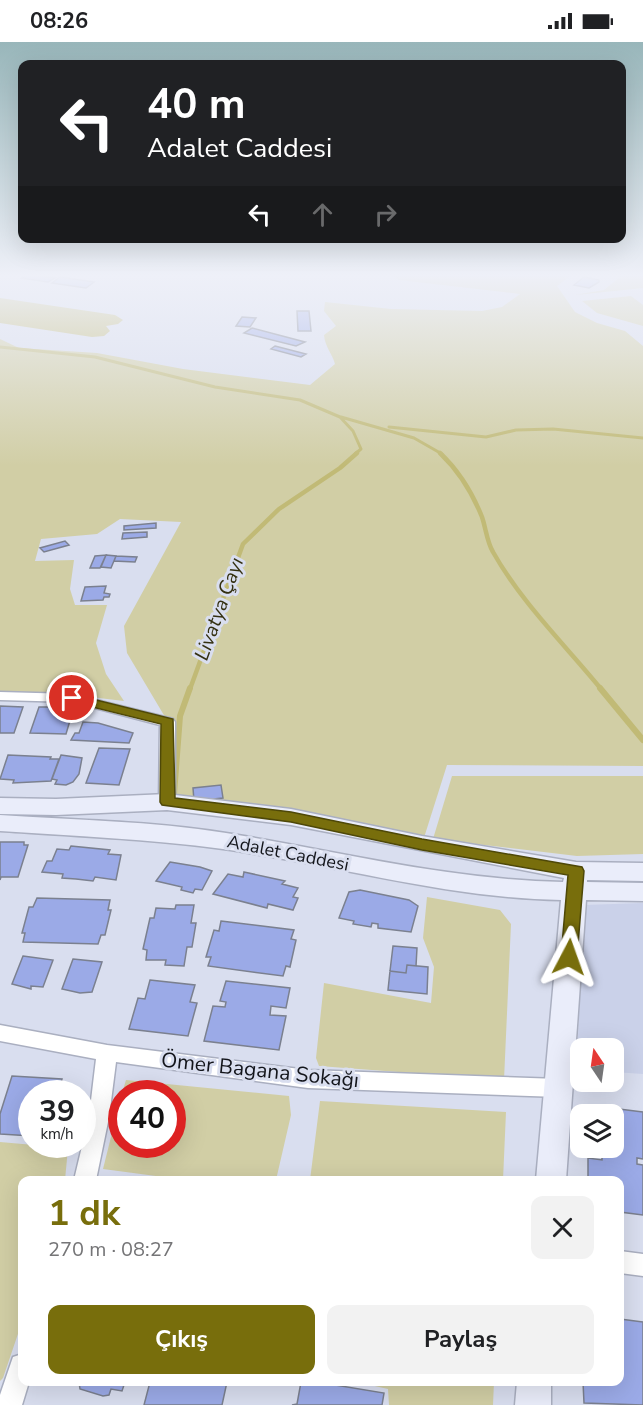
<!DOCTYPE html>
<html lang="tr">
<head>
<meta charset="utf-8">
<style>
  :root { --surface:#fff; --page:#f2f2f2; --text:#202124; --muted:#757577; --accent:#786e0c }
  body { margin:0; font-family:"Nunito Sans",sans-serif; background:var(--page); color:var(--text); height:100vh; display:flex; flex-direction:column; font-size:22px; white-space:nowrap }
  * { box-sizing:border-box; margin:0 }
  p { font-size:20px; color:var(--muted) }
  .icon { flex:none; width:33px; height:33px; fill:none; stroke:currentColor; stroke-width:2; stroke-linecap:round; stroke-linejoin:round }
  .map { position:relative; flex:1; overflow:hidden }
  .details { position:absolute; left:18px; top:1134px; width:606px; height:210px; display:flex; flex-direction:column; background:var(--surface); border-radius:12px; box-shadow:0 6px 24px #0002 }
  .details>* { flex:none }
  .top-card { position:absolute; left:18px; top:18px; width:608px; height:183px; border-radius:12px; box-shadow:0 6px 24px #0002; background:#202124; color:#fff; overflow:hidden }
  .needle { width:39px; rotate:347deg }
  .controls { position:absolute; left:570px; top:996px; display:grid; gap:12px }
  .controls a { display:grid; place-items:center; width:54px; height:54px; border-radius:12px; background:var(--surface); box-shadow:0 6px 24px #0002; font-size:30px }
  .speed { position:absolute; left:18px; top:1038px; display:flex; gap:12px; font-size:30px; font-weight:700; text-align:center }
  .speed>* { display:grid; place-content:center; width:78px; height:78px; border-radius:50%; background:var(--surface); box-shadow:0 6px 24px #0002; line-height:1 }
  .speed small { font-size:15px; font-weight:400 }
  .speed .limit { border:9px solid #d22; background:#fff; color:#111 }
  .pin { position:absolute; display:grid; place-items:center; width:51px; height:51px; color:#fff; margin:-26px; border:3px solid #fff; border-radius:50%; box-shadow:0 2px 6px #0007 }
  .me { position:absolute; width:66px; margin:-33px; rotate:4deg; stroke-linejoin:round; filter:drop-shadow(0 0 4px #0008) }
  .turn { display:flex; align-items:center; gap:21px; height:126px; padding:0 30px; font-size:27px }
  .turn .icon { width:78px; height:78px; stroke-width:2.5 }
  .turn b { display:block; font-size:42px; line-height:51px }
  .lanes { display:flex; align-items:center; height:57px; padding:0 30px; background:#0003; justify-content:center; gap:30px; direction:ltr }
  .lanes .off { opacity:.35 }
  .round { display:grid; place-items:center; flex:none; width:63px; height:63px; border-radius:12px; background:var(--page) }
  .overview { display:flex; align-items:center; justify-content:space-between; height:102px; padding:0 30px }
  h1 { font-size:36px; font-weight:700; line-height:45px; color:var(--accent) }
  .primary-button { display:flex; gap:12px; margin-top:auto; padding:12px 30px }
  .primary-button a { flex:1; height:69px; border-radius:12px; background:var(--accent); color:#fff; font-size:24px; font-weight:700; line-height:69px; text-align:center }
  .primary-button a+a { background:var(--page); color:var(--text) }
  .status { display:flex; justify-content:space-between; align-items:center; height:42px; padding:0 30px; background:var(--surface); direction:ltr }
  .status svg { height:16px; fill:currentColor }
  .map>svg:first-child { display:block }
</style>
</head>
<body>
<div class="status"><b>08:26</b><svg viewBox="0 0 49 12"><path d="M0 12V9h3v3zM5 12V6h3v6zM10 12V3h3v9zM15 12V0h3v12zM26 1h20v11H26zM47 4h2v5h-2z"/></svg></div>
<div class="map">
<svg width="643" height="1363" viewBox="0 0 643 1363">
  <rect width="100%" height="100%" fill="#d9deef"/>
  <path fill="#cad1e9" d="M643,861V1032L614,1030V1006H580V1020L577,1018L584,863Z"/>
  <path fill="#d1cea5" d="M392,233H571L557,244L575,270L597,281L625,289L643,304V724L447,723L422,802L167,760L168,680L127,611L124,584L181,480L120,477L97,492L41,497L35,519L74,518L70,547L75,563H107L96,601L106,632L124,659L65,652L0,649V297L19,306L97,311L183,327L310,343L335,322C332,311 325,305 324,293L336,284L324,269L325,260L391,267L482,269L502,265L520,252L399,238Z
    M619,233H643V246L575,253L604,248L620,235Z
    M631,254L643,263V284L597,271L582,259Z
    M452,734H643V812L577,814L433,797Z
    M427,855L500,868L511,882L504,1038L319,1024L316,1016L324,941L431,961L434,925L423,896Z
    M126,1038L289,1054L291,1073L276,1138H186L103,1127L121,1055L122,1102H172V1052L122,1051Z
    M320,1059L506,1070L503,1138H310Z
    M0,1100L68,1106L65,1138H22V1280L3,1336L0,1339Z
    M357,1340H494L493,1363H389L388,1347Z"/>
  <path fill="#c1ba76" d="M0,256L115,273L123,278L118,282L106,284L110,289L104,294L92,295L0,281Z"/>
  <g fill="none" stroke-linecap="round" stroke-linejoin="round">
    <path stroke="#c1ba76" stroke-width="3" d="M0,305L95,315L215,345L300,358L340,375L353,389L361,407L355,412
      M341,375L414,396L442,412
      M389,385L486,395L516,388L553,387L643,396"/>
    <path stroke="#c1ba76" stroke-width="4.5" d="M440,411C459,429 472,450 482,475C486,487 487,500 493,510C521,560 565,603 601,647
      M190,647L243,502L279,467L340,426L357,411"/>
    <path stroke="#c1ba76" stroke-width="6" d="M600,646L643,698
      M174,752L180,674L190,646"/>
  </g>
  <path fill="#9baae7" stroke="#7b808f" stroke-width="1.5" d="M27,233H36L55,236L48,240L22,236Z
    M60,235L94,240L86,246L52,241Z
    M584,235L599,238V240L589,246L574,243Z
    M297,269H309L311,289H298Z
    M242,275L256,276L250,285L236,284Z
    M252,286L305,300L296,304L244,291Z
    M275,304L306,312L301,315L271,307Z
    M156,481V486L124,488V484Z
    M147,490V495L122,497L123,491Z
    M65,499L69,503L44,510L40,506Z
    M106,513L116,514L111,526L101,525Z
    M106,513L100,526H90L95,514Z
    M116,514L137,515L135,520L114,519Z
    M106,544L104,551L110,552L109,555H104L103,558L81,559L85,545Z
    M0,664L23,665L14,691H0Z
    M39,665H74L66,692L30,691Z
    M83,680L98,681L133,691L129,701L71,698L75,691H79Z
    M99,706L130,707L119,743L86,741Z
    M8,713L51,715L50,717H59L51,739L13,741L14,738L0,737Z
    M61,713L82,716L79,732L73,740L66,743L55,742L57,738L52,737Z
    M221,743L223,756L194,759L193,746Z
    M0,800H24V803H28L18,835H1L0,838Z
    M71,804L110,808L108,812L121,813L116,838L95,835L93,839L76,837L62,836L63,832L42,830L47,819H52L57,807L69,808Z
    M170,820L200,825L212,829L202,848L195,847L193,851L181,848L182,845L156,839Z
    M244,830L285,839L282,842L298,846L293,855L298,856L293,868L268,862L267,866L213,852L228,832L243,835Z
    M360,848L409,858L418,864L411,890L378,886V882L372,881L371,885L353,882L354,879L339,876L349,850Z
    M37,856L110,858L108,868H111L105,893H101L98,902L23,900L25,891H22L29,865H33Z
    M176,863H194L191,881H196L192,905H187L184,924L165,923L166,918H146L147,908L143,907L150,876H154L156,866L175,867Z
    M221,879L294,888L291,897L296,898L290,925L286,924L283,934L208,924L211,915H206L214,888L219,889Z
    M393,904L417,906L416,924L407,923L406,931L390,929Z
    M23,914L53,918L43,945L31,944V947L12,942Z
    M73,917L102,920L92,950L80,951L62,947Z
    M407,923L428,925L427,952L388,948L390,929L406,931Z
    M150,938L195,943L190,960L197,961L188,994L129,987L138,956L145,957Z
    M226,939L290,946L286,966L271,964L270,973L286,974L279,1008L204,999L213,964L225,965L226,960L220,959Z
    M12,1034L62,1037L58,1052H32V1094L0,1092V1072Z
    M587,1063L643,1070V1117L637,1116V1122L643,1123V1173L620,1170V1138H588V1116L602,1118V1111L588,1109V1106H614V1072H587Z
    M620,1277L643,1280V1363L584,1361L583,1340H620Z
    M79,1340H125L122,1349L111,1347L109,1353L103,1354L80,1347Z
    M150,1340H227L222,1363H144Z
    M301,1340H317L384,1351L382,1363H292L297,1362Z"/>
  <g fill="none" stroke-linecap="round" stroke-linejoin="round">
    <defs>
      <path id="street" d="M0,650L72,652L173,677L175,680V760L173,764H161L159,760L160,683L72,660L0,658Z
        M0,983L107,1003L308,1028L559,1037L566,1040L569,1046L566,1052L559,1055L308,1046L116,1020L109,1075L96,1138H74L89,1075L96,1017L0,999Z
        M620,1209L643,1212V1234L620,1231Z
        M22,1312V1340H29L22,1363H0V1353L13,1315Z"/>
      <path id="secondary" d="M167,752L291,767L422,794L576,820L643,821V839L587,838V840L643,841V859L586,858L566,1138H536L561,858C446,856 336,823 223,807C149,797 74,794 0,789V773C75,778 152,779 226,791C338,809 449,838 563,840L564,836L291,783L167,768L56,773L0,772V756L56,757Z
        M517,1340H551V1363H515Z"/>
    </defs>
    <use href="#street" stroke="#aaafc0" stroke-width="3"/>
    <use href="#secondary" stroke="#aaafc0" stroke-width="3"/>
    <use href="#street" fill="#fff" fill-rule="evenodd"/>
    <use href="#secondary" fill="#eaedfa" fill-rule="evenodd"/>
  </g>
  <linearGradient id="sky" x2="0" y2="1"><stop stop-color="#98b6ba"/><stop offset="0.55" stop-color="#eef0f8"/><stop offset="1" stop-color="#eef0f8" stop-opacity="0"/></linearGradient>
  <rect width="643" height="424" fill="url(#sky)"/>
  <path fill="#786e0c" stroke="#4e4808" stroke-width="1.5" d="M72,652L173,677L175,756L291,770L422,797L582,825L584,829L577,915L575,920H563L561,915L568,833L422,808L291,780L162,763L160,760L161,682L68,659V653Z"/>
  <g text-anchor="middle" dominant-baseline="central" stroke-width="6" stroke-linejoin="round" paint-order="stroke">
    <g font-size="18" fill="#13151b" stroke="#d9deef">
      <text transform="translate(288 811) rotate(11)">Adalet Caddesi</text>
    </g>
    <g font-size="20" font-style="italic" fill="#343011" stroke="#d9deef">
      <text transform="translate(219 567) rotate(-70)">Livatya Çayı</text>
    </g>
    <g font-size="21" fill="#13151b" stroke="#d9deef">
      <text transform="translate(260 1028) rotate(6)">Ömer Bagana Sokağı</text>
    </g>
  </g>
</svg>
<div class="controls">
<a><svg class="needle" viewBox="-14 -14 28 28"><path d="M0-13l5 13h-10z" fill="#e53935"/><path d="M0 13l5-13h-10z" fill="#757577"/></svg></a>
<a><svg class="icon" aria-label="layers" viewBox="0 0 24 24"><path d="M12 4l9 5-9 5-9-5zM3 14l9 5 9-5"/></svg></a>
</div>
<div class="speed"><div>39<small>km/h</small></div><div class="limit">40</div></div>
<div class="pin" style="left:72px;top:656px;background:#d93025"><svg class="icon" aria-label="arrive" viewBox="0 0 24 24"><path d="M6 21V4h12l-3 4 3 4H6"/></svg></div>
<svg class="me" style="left:569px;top:915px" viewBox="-20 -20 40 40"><path d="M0-17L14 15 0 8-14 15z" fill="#786e0c" stroke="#fff" stroke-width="4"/></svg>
<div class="top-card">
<div class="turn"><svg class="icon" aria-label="left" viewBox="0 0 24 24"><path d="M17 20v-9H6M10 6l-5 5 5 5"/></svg><div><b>40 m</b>Adalet Caddesi</div></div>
<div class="lanes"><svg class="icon" aria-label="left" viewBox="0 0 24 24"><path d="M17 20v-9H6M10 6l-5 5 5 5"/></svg><svg class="icon off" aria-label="ahead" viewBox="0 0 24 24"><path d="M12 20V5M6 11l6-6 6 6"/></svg><svg class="icon off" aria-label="right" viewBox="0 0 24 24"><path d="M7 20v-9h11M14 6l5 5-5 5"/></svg></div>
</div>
<section class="details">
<div class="overview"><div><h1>1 dk</h1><p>270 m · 08:27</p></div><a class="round"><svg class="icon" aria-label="close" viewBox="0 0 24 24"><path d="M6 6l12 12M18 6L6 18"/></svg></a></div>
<div class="primary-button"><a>Çıkış</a><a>Paylaş</a></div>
</section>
</div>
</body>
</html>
